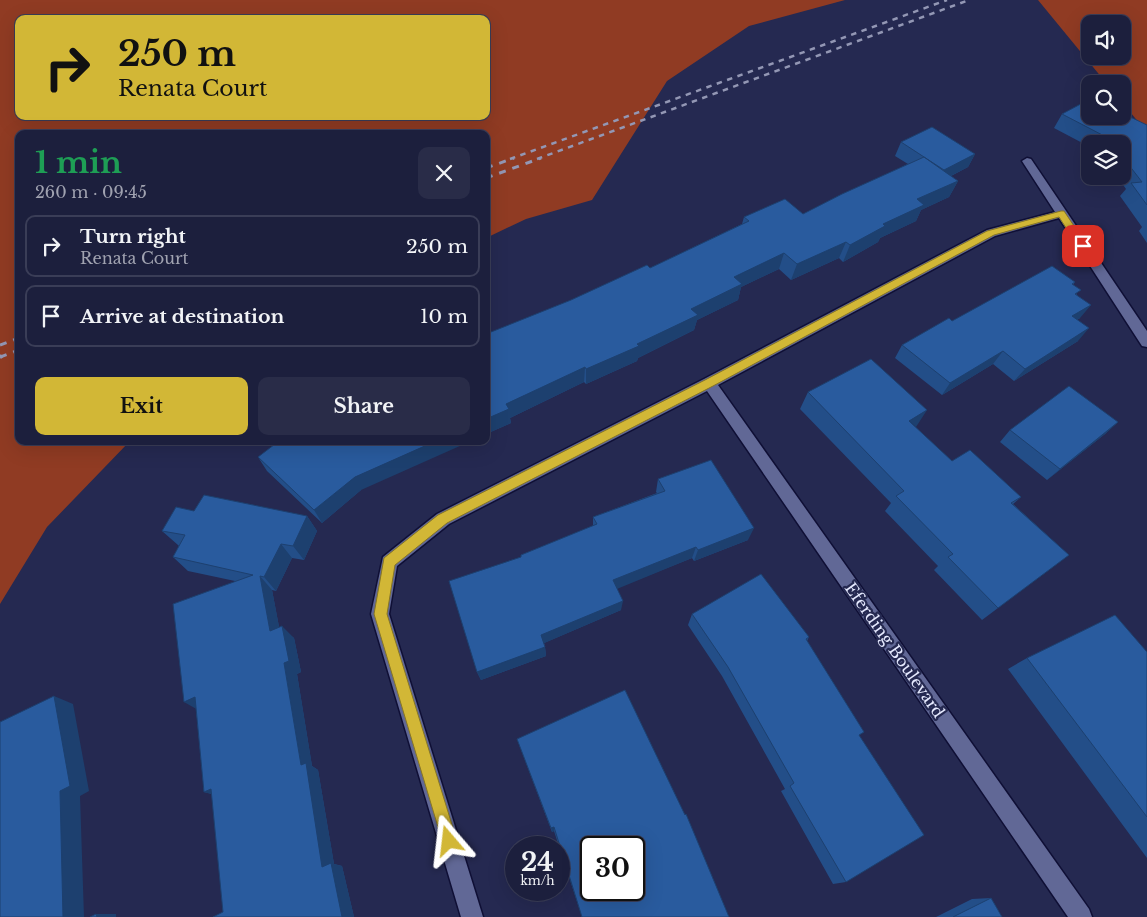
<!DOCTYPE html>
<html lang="en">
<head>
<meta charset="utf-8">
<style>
  :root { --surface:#1c1f3d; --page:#292c48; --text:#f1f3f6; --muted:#a0a2b0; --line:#3a3d57; --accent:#d2b736 }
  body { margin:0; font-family:"Libre Baskerville",serif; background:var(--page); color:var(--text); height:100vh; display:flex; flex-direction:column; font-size:19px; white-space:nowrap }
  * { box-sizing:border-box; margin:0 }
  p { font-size:16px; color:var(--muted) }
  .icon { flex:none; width:28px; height:28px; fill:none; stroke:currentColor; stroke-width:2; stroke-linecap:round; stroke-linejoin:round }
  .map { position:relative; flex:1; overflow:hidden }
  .details { position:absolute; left:15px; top:130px; width:475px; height:315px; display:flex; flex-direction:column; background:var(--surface); border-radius:10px; box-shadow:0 5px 20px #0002,0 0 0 1px var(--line) }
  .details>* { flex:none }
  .hud { position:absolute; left:15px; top:15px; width:475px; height:105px; border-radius:10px; box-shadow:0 5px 20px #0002,0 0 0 1px var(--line); background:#d2b736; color:#111; overflow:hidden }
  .buttons { position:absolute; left:1081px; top:15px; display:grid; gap:10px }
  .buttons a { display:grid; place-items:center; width:50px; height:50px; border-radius:10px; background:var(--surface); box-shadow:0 5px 20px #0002,0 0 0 1px var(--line); font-size:25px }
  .speed { position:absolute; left:505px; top:836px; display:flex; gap:10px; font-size:25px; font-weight:700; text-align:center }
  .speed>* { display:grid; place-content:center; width:65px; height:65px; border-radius:50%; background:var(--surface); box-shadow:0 5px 20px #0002,0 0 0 1px var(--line); line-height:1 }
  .speed small { font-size:12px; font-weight:400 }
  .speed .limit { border:2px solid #111; border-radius:8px; background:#fff; color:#111 }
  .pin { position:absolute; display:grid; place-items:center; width:42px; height:42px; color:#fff; margin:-21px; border-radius:10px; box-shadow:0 2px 8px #0006 }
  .me { position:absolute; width:55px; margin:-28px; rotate:343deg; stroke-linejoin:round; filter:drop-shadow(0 0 4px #0008) }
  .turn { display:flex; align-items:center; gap:18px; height:105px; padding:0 20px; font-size:22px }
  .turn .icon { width:65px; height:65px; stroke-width:2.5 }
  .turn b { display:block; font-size:35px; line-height:42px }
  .round { display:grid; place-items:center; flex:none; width:52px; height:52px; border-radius:10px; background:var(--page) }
  .overview { display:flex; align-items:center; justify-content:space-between; height:85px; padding:0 20px }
  h1 { font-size:30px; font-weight:800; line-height:38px; color:#1e9e55 }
  .cta { display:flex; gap:10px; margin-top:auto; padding:10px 20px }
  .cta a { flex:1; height:58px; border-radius:10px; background:var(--accent); color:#111; font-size:20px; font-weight:800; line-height:58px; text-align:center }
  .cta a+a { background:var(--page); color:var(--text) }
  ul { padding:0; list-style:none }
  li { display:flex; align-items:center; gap:15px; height:62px; margin:0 10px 8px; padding:0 10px; border:2px solid var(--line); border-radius:10px }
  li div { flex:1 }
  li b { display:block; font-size:19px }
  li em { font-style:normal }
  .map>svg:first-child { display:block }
</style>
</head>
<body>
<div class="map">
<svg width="1147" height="917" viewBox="0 0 1147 917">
  <rect width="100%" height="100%" fill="#252951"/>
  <path fill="#903b23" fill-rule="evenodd" d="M0,0H845L749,26L667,81L592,200L526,219L486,238V134H19V441H130L47,527L0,604ZM19,19H486V116H19Z
    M1038,0H1147V133L1123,103L1122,84H1107ZM1090,24H1122V56H1090Z"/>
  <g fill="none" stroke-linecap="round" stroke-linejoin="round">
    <defs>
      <path id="street" d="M1027,158L1031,159L1147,331V347L1142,346L1059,218L995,236L718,385L1089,909L1092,917H1068L707,391L449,524L397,566L389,614L483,917H461L371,614L383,557L437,514L704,379L987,230L1055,212L1022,161Z"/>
    </defs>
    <use href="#street" stroke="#0f0f35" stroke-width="3"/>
    <use href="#street" fill="#616896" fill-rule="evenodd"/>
    <path stroke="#9397b4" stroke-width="2.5" stroke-dasharray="5.5 5.5" stroke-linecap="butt" d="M510,159L947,0
      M537,159L969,0"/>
    <path stroke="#9397b4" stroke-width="3" stroke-dasharray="7 7" stroke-linecap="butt" d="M486,168L514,158
      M486,178L541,158
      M0,345L19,338
      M0,357L19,350"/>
    <path stroke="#9397b4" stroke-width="4" stroke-dasharray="9 9" stroke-linecap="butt" d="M0,357L2,356"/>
  </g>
  <path fill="#234e88" d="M1062,114L1147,125V243L1139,231L1142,227L1120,196L1126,189L1117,176H1122V144H1090V147L1054,128Z
    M901,142L975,154L968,167L951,176L958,181L949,197L921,210L916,221L880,238L878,242L843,262L839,258L791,280L779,269L741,287L738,300L697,320L694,330L638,358L637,361L586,384L584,382L510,418L511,423L486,434L650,268L742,224L744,217L803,214L908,164L895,156Z
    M1075,282L1073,285L1077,295L1080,318L1077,320L1078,341L1014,381L993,364L942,395L895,358L902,345L952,321Z
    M808,392L915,427L952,461L1021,497L1013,504L1069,555L982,620L934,570L938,566L885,511L891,503L800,409Z
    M1118,422L1105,434L1047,480L1000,442L1010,430Z
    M258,457L361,490L322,523L267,471Z
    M658,479L748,540L694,561L692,558L617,588L621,610L544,643L545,647L546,656L481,680L477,672L521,557V555L593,526V517L657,493L656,492Z
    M194,511L307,516L317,531L304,560L292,558L276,591L272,590L279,627L294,638L301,672L297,674L312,766L318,770L334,864L342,866L354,917H213L223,912L212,794L204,792L196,709L235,581L188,571L173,557L179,546L178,545L162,531Z
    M692,614L809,637L807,641L864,732L859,735L846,882L833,884L781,791L785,789L722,676L688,625Z
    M1147,652V858L1008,669L1027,658Z
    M517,739L729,917H582L554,831L552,832Z
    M991,898L1002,917H936L972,899Z"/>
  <path fill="#1d406f" d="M975,154L968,167L937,183L944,170Z
    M958,181L949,197L921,210L916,221L880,238L878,242L843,262L850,245L883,224L917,199Z
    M846,242L839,258L791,280L797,264Z
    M784,253L779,269L741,287L738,300L697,320L694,330L638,358L637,361L586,384V369L637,344L691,309L734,277Z
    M1091,305L1080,318L1061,329L1072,316Z
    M1089,328L1078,341L1014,381L1025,369Z
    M1003,351L993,364L942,395L950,383Z
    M585,367L584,382L510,418L511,423L486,434V419L506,404Z
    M927,410L916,427L909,421Z
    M1118,422L1105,434L1047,480L1060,469Z
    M436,441H471L361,490L322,523L314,510L355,477Z
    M307,516L317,531L304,560L293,546Z
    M754,528L748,540L694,561L698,550Z
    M281,544L292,558L276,591L264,577Z
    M696,547L692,558L612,591L613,580Z
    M260,576L272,590L282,642L270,631Z
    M623,601L621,610L542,644L541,635Z
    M282,626L294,638L301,672L297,674L312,766L318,770L334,864L342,866L354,917H342L322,867L301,765L284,663Z
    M545,647L546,656L481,680L477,672Z
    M54,696L73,704L89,791L80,796L84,917H63Z
    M195,697L200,711L184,702Z
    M211,789L221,797L204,792Z
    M554,827V831L552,832L551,828Z
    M96,914H116V917H97Z"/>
  <path fill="#295b9e" stroke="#1d406f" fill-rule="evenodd" d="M1090,99V116H1122V113L1147,125V205L1131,183L1142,182L1122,156V144H1113L1110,139L1062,114Z
    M932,127L975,154L944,170L901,142Z
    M924,157L958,181L917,199L924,205L883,224L885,226L850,245L846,242L797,264L784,253L734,277L742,284L691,309L698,315L637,344L639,346L586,369L585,367L506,404L509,409L486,419V334L571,300L647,265L650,268L749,221L744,217L785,199L803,214L842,194Z
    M1052,266L1075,282L1072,284L1081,290L1075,294L1091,305L1072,316L1089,328L1025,369L1003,351L950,383L902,345L949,318L952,321Z
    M871,359L927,410L909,421L952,461L970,450L1021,497L1011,503L1069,555L998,608L948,557L953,554L896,496L904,491L808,392Z
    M1069,386L1118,422L1060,469L1010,430Z
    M279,441H436L355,477L314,510L258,457Z
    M711,460L754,528L698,550L696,547L613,580L623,601L541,635L545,647L477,672L449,581L521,557V555L597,524L593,517L665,491L658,479Z
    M204,495L307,516L293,546L281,544L264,577L260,576L270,631L282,626L289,661L284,663L301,765L306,763L322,867L331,863L342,917H213L223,912L211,789L204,792L195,697L184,702L173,604L253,575L173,557L185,535L162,531L176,507L194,511Z
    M761,574L809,637L806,639L864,732L859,735L924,835L846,882L790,786L794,783L728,667L692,614Z
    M1115,615L1147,652V817L1027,658Z
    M625,690L685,815L686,814L729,917H582L554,827L551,828L517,739ZM591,848H634V890H591Z
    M54,696L70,786L60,791L63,917H0V722Z
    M991,898L1002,917H953Z
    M96,914L97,917H90Z"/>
  <path fill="#d2b736" stroke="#887723" d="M1061,211H1064L1086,244V248H1079L1059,217L994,235L713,386L447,523L395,565L387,614L457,841L455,847L449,849L444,847L374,614L384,558L438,515L705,380L987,231Z"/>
  <g text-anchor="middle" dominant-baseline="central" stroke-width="4.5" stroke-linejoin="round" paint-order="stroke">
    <g font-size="16" fill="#e5e9fe" stroke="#252951">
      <text transform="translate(895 650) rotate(55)">Eferding Boulevard</text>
    </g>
  </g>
</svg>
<div class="buttons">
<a><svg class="icon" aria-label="sound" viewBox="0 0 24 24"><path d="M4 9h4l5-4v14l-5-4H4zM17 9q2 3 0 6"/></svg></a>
<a><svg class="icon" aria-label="search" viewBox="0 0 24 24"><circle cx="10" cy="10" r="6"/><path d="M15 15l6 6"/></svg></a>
<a><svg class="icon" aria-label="layers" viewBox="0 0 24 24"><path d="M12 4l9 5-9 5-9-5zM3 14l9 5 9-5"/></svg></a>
</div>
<div class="speed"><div>24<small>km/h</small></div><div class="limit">30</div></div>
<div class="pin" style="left:1083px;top:246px;background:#d93025"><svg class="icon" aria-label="arrive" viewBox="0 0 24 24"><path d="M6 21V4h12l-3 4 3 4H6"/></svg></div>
<svg class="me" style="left:449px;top:841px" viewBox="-20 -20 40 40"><path d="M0-17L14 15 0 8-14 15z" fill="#d2b736" stroke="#fff" stroke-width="4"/></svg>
<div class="hud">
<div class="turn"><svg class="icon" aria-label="right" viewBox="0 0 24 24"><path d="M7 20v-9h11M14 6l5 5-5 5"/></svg><div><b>250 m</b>Renata Court</div></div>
</div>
<section class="details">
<div class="overview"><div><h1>1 min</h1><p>260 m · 09:45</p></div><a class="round"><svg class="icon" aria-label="close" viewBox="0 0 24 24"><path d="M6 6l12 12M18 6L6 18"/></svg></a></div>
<ul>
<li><svg class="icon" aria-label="right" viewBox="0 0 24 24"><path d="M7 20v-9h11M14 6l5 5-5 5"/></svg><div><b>Turn right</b><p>Renata Court</p></div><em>250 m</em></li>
<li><svg class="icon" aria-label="arrive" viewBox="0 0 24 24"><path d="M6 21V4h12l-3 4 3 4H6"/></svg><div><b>Arrive at destination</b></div><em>10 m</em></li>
</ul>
<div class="cta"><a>Exit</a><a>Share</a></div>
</section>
</div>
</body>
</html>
